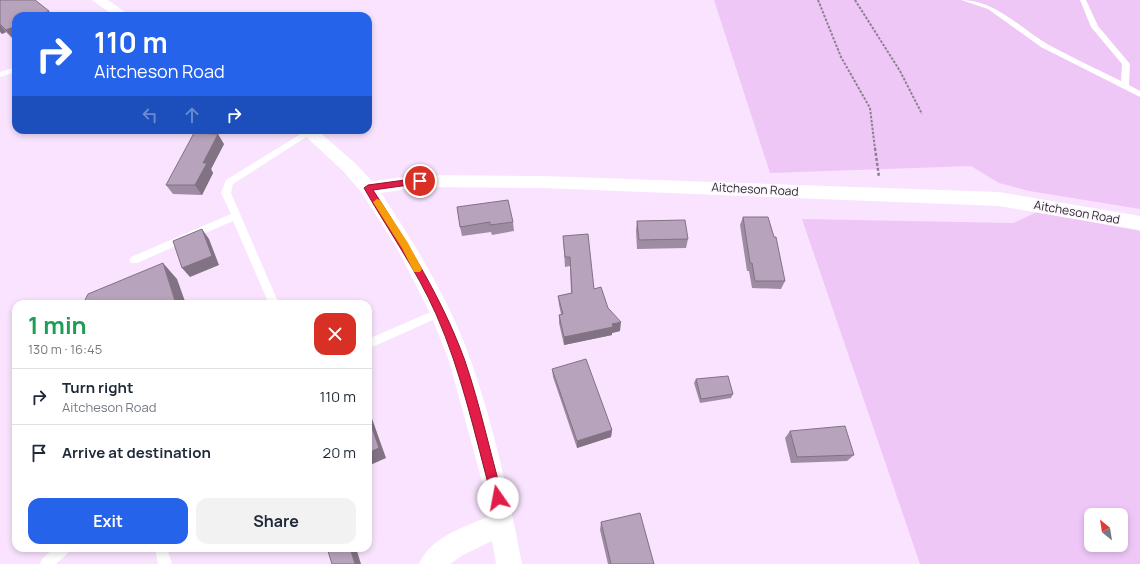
<!DOCTYPE html>
<html lang="en">
<head>
<meta charset="utf-8">
<style>
  :root { --surface:#fff; --page:#f2f2f3; --text:#1f2937; --muted:#747a83; --line:#e0e1e3; --accent:#2563eb }
  body { margin:0; font-family:Manrope,sans-serif; background:var(--page); color:var(--text); height:100vh; display:flex; flex-direction:column; font-size:15px; white-space:nowrap }
  * { box-sizing:border-box; margin:0 }
  p { font-size:13px; color:var(--muted) }
  .icon { flex:none; width:22px; height:22px; fill:none; stroke:currentColor; stroke-width:2; stroke-linecap:round; stroke-linejoin:round }
  .map { position:relative; flex:1; overflow:hidden }
  .side { position:absolute; left:12px; top:300px; width:360px; height:252px; display:flex; flex-direction:column; background:var(--surface); border-radius:12px; box-shadow:0 2px 6px #0003 }
  .side>* { flex:none }
  .banner { position:absolute; left:12px; top:12px; width:360px; height:122px; border-radius:12px; box-shadow:0 2px 6px #0003; background:#2563eb; color:#fff; overflow:hidden }
  .needle { width:26px; rotate:330deg }
  .buttons { position:absolute; left:1084px; top:508px; display:grid; gap:8px }
  .buttons a { display:grid; place-items:center; width:44px; height:44px; border-radius:8px; background:var(--surface); box-shadow:0 2px 6px #0003; font-size:20px }
  .pin { position:absolute; display:grid; place-items:center; width:34px; height:34px; color:#fff; margin:-17px; border:2px solid #fff; border-radius:50%; box-shadow:0 1px 4px #0007 }
  .me { position:absolute; width:44px; margin:-22px; rotate:348deg; stroke-linejoin:round; filter:drop-shadow(0 0 3px #0008) }
  .turn { display:flex; align-items:center; gap:14px; height:84px; padding:0 16px; font-size:18px }
  .turn .icon { width:52px; height:52px; stroke-width:2.5 }
  .turn b { display:block; font-size:28px; line-height:34px }
  .lanes { display:flex; align-items:center; height:38px; padding:0 16px; background:#0003; justify-content:center; gap:20px; direction:ltr }
  .lanes .off { opacity:.35 }
  .round { display:grid; place-items:center; flex:none; width:42px; height:42px; border-radius:12px; background:var(--page) }
  .head { display:flex; align-items:center; justify-content:space-between; height:68px; padding:0 16px }
  h1 { font-size:24px; font-weight:700; line-height:30px; color:#1e9e55 }
  .button { display:flex; gap:8px; margin-top:auto; padding:8px 16px }
  .button a { flex:1; height:46px; border-radius:12px; background:var(--accent); color:#fff; font-size:16px; font-weight:700; line-height:46px; text-align:center }
  .button a+a { background:var(--page); color:var(--text) }
  ul { padding:0; list-style:none }
  li { display:flex; align-items:center; gap:12px; height:56px; padding:0 16px; border-top:1px solid var(--line) }
  li div { flex:1 }
  li b { display:block; font-size:15px }
  li em { font-style:normal }
  .map>svg:first-child { display:block }
</style>
</head>
<body>
<div class="map">
<svg width="1140" height="564" viewBox="0 0 1140 564">
  <rect width="100%" height="100%" fill="#f9e3fe"/>
  <path fill="#eec7f7" fill-rule="evenodd" d="M714,0H1140V209L1029,191L999,183L971,166L770,173Z
    M1037,212L1140,231V564H920L802,219L1013,223ZM1091,515H1121V545H1091Z"/>
  <g fill="none" stroke-linecap="round" stroke-linejoin="round">
    <path stroke="#8e7f91" stroke-width="2" stroke-dasharray="2.5 1.5" stroke-linecap="butt" d="M818,0L841,57L870,108L875,149
      M855,0L900,71L922,114"/>
    <path stroke="#8e7f91" stroke-width="2.5" stroke-dasharray="3 2" stroke-linecap="butt" d="M875,148L879,177"/>
    <path fill="#fff" fill-rule="evenodd" d="M961,0C995,0 1019,27 1047,44C1071,57 1097,69 1121,81L1122,64L1091,27L1080,0H1086L1098,26L1130,64L1129,85L1140,91V97L1041,47L988,9Z
      M16,67V72L0,77V72Z
      M307,130H313L314,132L233,184L231,193L279,304H269L233,221L137,263H131L129,260L131,257L231,214L221,193L226,180Z
      M440,308L444,309L445,312L444,315L368,349V339Z
      M54,548H69L68,553L56,564H40L42,559Z
      M155,548H167L172,564H158Z"/>
    <path fill="#fff" fill-rule="evenodd" d="M92,0H108L131,16H114Z
      M299,130H317L355,163L372,181L420,175L543,176L999,192L1140,216V230L999,206L543,188L420,187L381,193C416,246 450,301 471,361C494,427 509,496 522,564H496L492,541L463,555L450,564H419C430,538 463,527 488,517L483,485L449,361L430,313L398,250L362,193L343,171Z"/>
  </g>
  <path fill="#9e8ca3" d="M0,0L16,16V39L14,40L6,32L2,34L0,32Z
    M224,144L211,169L213,173L202,195L173,194L166,185Z
    M457,207L513,222L514,231L492,235L491,232L462,236L460,227Z
    M743,217L785,281L781,289L752,288L749,271H747L740,225Z
    M637,221L688,239L686,248L637,249L636,230Z
    M563,236L594,289L608,308L620,331L612,333V335L564,345L559,323V315L561,314L559,305L558,296L571,293L570,266L565,267Z
    M552,369L612,430L611,437L577,448L553,377Z
    M696,379L733,394L731,398L700,403L694,383Z
    M790,431L854,455L847,461L791,463L785,438Z
    M601,522L654,564H608L600,530Z"/>
  <path fill="#817284" d="M49,11L53,16H38Z
    M0,25L6,32L2,34L0,31Z
    M16,26V39L14,40L6,30Z
    M218,134L224,144L211,169L213,173L202,195L195,185L203,163Z
    M202,229L209,239L219,265L190,277L182,268Z
    M163,263L177,279L186,304H176Z
    M621,322L620,331L612,333V335L564,345V337Z
    M368,410L370,413L386,458L368,466Z
    M612,430L611,437L577,448V441Z
    M350,548H356L361,564H355Z"/>
  <path fill="#b8a3bd" stroke="#817284" d="M0,0H35L49,11L38,16H16V26L6,30L0,24Z
    M194,133L218,134L203,163H207L195,185H166Z
    M508,200L513,222L490,225V222L460,227L457,207Z
    M743,217H768L774,237H776L785,281H755L752,263H750Z
    M685,220L688,239L639,240L637,221Z
    M202,229L212,256L182,268L173,241Z
    M588,234L594,289L601,287L608,308L621,322L612,324L613,327L564,337L559,315L563,314L558,296L572,293L570,257H565L563,236Z
    M163,263L176,304H83L88,294Z
    M586,359L612,430L577,441L552,369Z
    M728,376L733,394L701,399L696,379Z
    M368,416L379,448L368,453Z
    M845,426L854,455L797,457L790,431Z
    M640,513L654,564H611L601,522Z
    M327,548H350L355,564H332Z"/>
  <path fill="#e11d48" stroke="#92132f" d="M420,178L423,179V183L373,190C408,244 443,300 465,361C480,405 490,452 503,498L501,502L498,503L494,502L492,498C475,436 462,373 436,314C416,269 388,230 364,188L368,185Z"/>
  <path fill="#f59e0b" d="M377,199L380,200L408,243L422,269L420,272H414L402,248L373,202Z"/>
  <g text-anchor="middle" dominant-baseline="central" stroke-width="3.5" stroke-linejoin="round" paint-order="stroke">
    <g font-size="12" fill="#2e2630" stroke="#fbf7fc">
      <text transform="translate(755 189) rotate(3)">Aitcheson Road</text>
      <text transform="translate(1077 212) rotate(10)">Aitcheson Road</text>
    </g>
  </g>
</svg>
<div class="buttons">
<a><svg class="needle" viewBox="-14 -14 28 28"><path d="M0-13l5 13h-10z" fill="#e53935"/><path d="M0 13l5-13h-10z" fill="#747a83"/></svg></a>
</div>
<div class="pin" style="left:420px;top:181px;background:#d93025"><svg class="icon" aria-label="arrive" viewBox="0 0 24 24"><path d="M6 21V4h12l-3 4 3 4H6"/></svg></div>
<svg class="me" style="left:498px;top:498px" viewBox="-20 -20 40 40"><circle r="19" fill="#fff"/><path d="M0-13L10 11 0 6-10 11z" fill="#e11d48"/></svg>
<div class="banner">
<div class="turn"><svg class="icon" aria-label="right" viewBox="0 0 24 24"><path d="M7 20v-9h11M14 6l5 5-5 5"/></svg><div><b>110 m</b>Aitcheson Road</div></div>
<div class="lanes"><svg class="icon off" aria-label="left" viewBox="0 0 24 24"><path d="M17 20v-9H6M10 6l-5 5 5 5"/></svg><svg class="icon off" aria-label="ahead" viewBox="0 0 24 24"><path d="M12 20V5M6 11l6-6 6 6"/></svg><svg class="icon" aria-label="right" viewBox="0 0 24 24"><path d="M7 20v-9h11M14 6l5 5-5 5"/></svg></div>
</div>
<section class="side">
<div class="head"><div><h1>1 min</h1><p>130 m · 16:45</p></div><a class="round" style="background:#d93025;color:#fff"><svg class="icon" aria-label="close" viewBox="0 0 24 24"><path d="M6 6l12 12M18 6L6 18"/></svg></a></div>
<ul>
<li><svg class="icon" aria-label="right" viewBox="0 0 24 24"><path d="M7 20v-9h11M14 6l5 5-5 5"/></svg><div><b>Turn right</b><p>Aitcheson Road</p></div><em>110 m</em></li>
<li><svg class="icon" aria-label="arrive" viewBox="0 0 24 24"><path d="M6 21V4h12l-3 4 3 4H6"/></svg><div><b>Arrive at destination</b></div><em>20 m</em></li>
</ul>
<div class="button"><a>Exit</a><a>Share</a></div>
</section>
</div>
</body>
</html>
